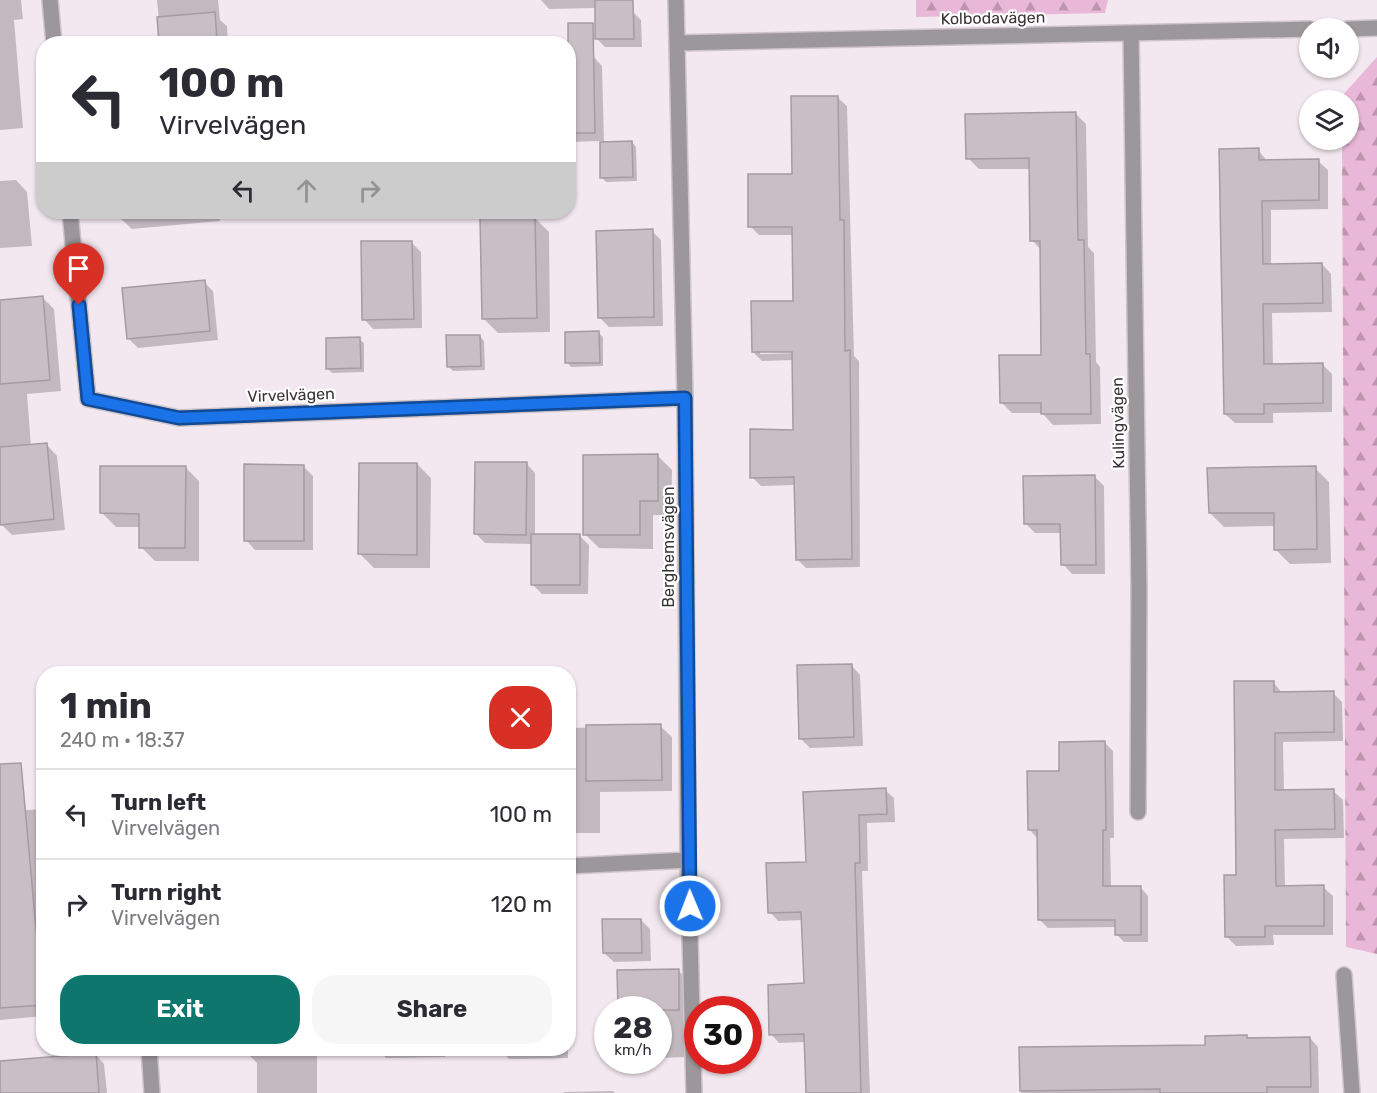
<!DOCTYPE html>
<html lang="en">
<head>
<meta charset="utf-8">
<style>
  :root { --surface:#fff; --page:#f7f7f7; --text:#2b2b33; --muted:#7c7c81; --line:#e1e1e2; --accent:#0f766e }
  body { margin:0; font-family:Rubik,sans-serif; background:var(--page); color:var(--text); height:100vh; display:flex; flex-direction:column; font-size:22px; white-space:nowrap }
  * { box-sizing:border-box; margin:0 }
  p { font-size:20px; color:var(--muted) }
  .icon { flex:none; width:33px; height:33px; fill:none; stroke:currentColor; stroke-width:2; stroke-linecap:round; stroke-linejoin:round }
  .map { position:relative; flex:1; overflow:hidden }
  .details { position:absolute; left:36px; top:666px; width:540px; height:390px; display:flex; flex-direction:column; background:var(--surface); border-radius:24px; box-shadow:0 2px 4px #0004 }
  .details>* { flex:none }
  .hud { position:absolute; left:36px; top:36px; width:540px; height:183px; border-radius:24px; box-shadow:0 2px 4px #0004; background:#fff; color:var(--text); overflow:hidden }
  .tools { position:absolute; left:1299px; top:18px; display:grid; gap:12px }
  .tools a { display:grid; place-items:center; width:60px; height:60px; border-radius:50%; background:var(--surface); box-shadow:0 2px 4px #0004; font-size:30px }
  .speed { position:absolute; left:594px; top:996px; display:flex; gap:12px; font-size:30px; font-weight:700; text-align:center }
  .speed>* { display:grid; place-content:center; width:78px; height:78px; border-radius:50%; background:var(--surface); box-shadow:0 2px 4px #0004; line-height:1 }
  .speed small { font-size:15px; font-weight:400 }
  .speed .limit { border:9px solid #d22; background:#fff; color:#111 }
  .pin { position:absolute; display:grid; place-items:center; width:51px; height:51px; color:#fff; margin:-62px -26px; border-radius:50% 50% 50% 0; rotate:-45deg; box-shadow:0 0 6px #0007 }
  .pin .icon { rotate:45deg }
  .me { position:absolute; width:66px; margin:-33px; rotate:359deg; stroke-linejoin:round; filter:drop-shadow(0 0 4px #0008) }
  .turn { display:flex; align-items:center; gap:21px; height:126px; padding:0 24px; font-size:27px }
  .turn .icon { width:78px; height:78px; stroke-width:2.5 }
  .turn b { display:block; font-size:42px; line-height:51px }
  .lanes { display:flex; align-items:center; height:57px; padding:0 24px; background:#0003; justify-content:center; gap:30px; direction:ltr }
  .lanes .off { opacity:.35 }
  .round { display:grid; place-items:center; flex:none; width:63px; height:63px; border-radius:24px; background:var(--page) }
  .headline { display:flex; align-items:center; justify-content:space-between; height:102px; padding:0 24px }
  h1 { font-size:36px; font-weight:700; line-height:45px }
  .primary-button { display:flex; gap:12px; margin-top:auto; padding:12px 24px }
  .primary-button a { flex:1; height:69px; border-radius:24px; background:var(--accent); color:#fff; font-size:24px; font-weight:700; line-height:69px; text-align:center }
  .primary-button a+a { background:var(--page); color:var(--text) }
  ul { padding:0; list-style:none }
  li { display:flex; align-items:center; gap:18px; height:90px; padding:0 24px; border-top:2px solid var(--line) }
  li div { flex:1 }
  li b { display:block; font-size:22px }
  li em { font-style:normal }
  .map>svg:first-child { display:block }
</style>
</head>
<body>
<div class="map">
<svg width="1377" height="1093" viewBox="0 0 1377 1093">
  <defs>
    <pattern id="forest-firs" width="22" height="20" patternUnits="userSpaceOnUse" patternTransform="scale(1.5)"><rect width="22" height="20" fill="#e9b7d7"/><path d="M5 1l3.5 6h-7zM16 11l3.5 6h-7z" fill="#be95af"/></pattern>
  </defs>
  <rect width="100%" height="100%" fill="#f3e8ef"/>
  <path fill="url(#forest-firs)" d="M916,0H1108L1105,13L916,17Z
    M1377,57V954L1346,947L1342,140H1348V100H1341V97Z"/>
  <path fill="#0003" fill-rule="evenodd" d="M0,0H21L23,19L14,20L23,128L0,130Z
    M157,0H218L220,20L227,26L228,44H147L161,42Z
    M541,0H633V12L641,20L642,47H605L597,39L596,8L549,9Z
    M593,56L602,66L604,143L632,142L636,147L637,181L606,182L602,178L601,141L568,142V57Z
    M838,98L847,106L854,356L859,361L860,567L806,568L797,559L796,485L761,486L752,477L795,431L794,360L762,361L753,352L794,302L793,235H759L750,226L794,175ZM800,350V353L760,354V351Z
    M1075,113L1086,124L1088,247L1094,253L1096,362L1100,367L1101,424L1053,425L1042,413H1012L1001,402L1043,356L1041,250L1032,240L1030,169H979L968,158Z
    M1258,150L1268,162L1318,161L1328,170V209L1271,210V265L1322,264L1331,274L1332,312L1272,313L1273,365L1322,364L1332,374V412L1273,413V423H1235L1225,414Z
    M16,180L27,192L32,246L0,248V181Z
    M119,212H219L220,221L132,229L119,217Z
    M535,218L549,232L550,332L498,333L484,319Z
    M652,231L661,240L663,326L609,327L599,317Z
    M411,242L421,252L422,328L373,329L364,319Z
    M204,282L213,291L218,340L138,348L129,339Z
    M43,298L54,309L61,391L27,394L31,446L46,444L57,456L65,530L12,535L1,524L0,515V301Z
    M598,332L603,337V366L571,367L567,362Z
    M480,336L484,341L485,370L453,371L448,366Z
    M359,339L364,343V372L332,373L328,369Z
    M658,456L672,470L671,515H653V549L599,548L585,534Z
    M526,463L535,473V535H579L589,545L588,594H542L532,584L533,544L485,543L476,534Z
    M417,464L431,478L430,568H374L360,554Z
    M303,466L313,476V550H255L246,540Z
    M185,467L199,481V561H155L141,547V527H116L102,513Z
    M1315,468L1329,482L1331,563L1290,564L1276,550L1275,526L1224,527L1210,513Z
    M1094,476L1104,486L1105,574H1072L1063,564L1062,533H1035L1026,524Z
    M851,665L860,675L863,746L810,748L801,739Z
    M1273,682L1283,694L1333,693L1342,702L1343,741L1283,742L1284,792L1333,791L1343,800L1344,838L1284,839L1285,887H1323L1333,896V935H1273L1274,945L1236,946L1226,936Z
    M660,726L672,737V791L600,792V833H568V728Z
    M1105,743L1113,751L1114,838H1110L1111,888L1140,887L1148,896V942H1124L1116,934V927L1048,928L1039,919L1037,838L1029,829L1060,772Z
    M885,790L894,798L895,822L867,823L868,871H862L870,1093H807L805,1042L779,1043L771,1034L805,985L803,920L778,921L770,912L807,863Z
    M44,809V869H39L44,932V1016L0,1020V812Z
    M641,920L650,929L651,961L614,962L604,953Z
    M678,970L687,980L689,1057L658,1058V1010Z
    M1206,1037L1310,1038L1318,1047L1319,1093H1021V1049L1206,1046Z
    M250,1048H317V1093H257V1063L250,1056Z
    M377,1048H445V1057L386,1058Z
    M500,1048H568V1058L509,1059Z
    M96,1055L104,1064L107,1093H0V1063Z
    M613,1091L615,1093H564V1092Z"/>
  <path fill="#c9bec4" stroke="#a69ba2" stroke-width="1.5" d="M595,0H633L634,39H595Z
    M215,12L217,40H208V44H159L157,17Z
    M568,23H593L595,133H568Z
    M791,96H838L840,220H844L845,351L850,350L852,559L796,560L794,477L750,478V429L793,430L792,352H752L751,301H793L792,227H748V174H792Z
    M1076,112L1078,240H1084L1086,354H1090L1091,414H1041V403H1000L999,355H1041L1040,241H1030L1029,158L966,159L965,114Z
    M632,141L633,177L600,178V142Z
    M1259,148V160L1319,159V200L1262,201L1263,264L1322,263L1323,303L1263,304L1264,364L1323,363V403L1264,404V414H1224L1219,149Z
    M535,217L537,318L482,319L480,218Z
    M653,229L654,317L598,318L596,231Z
    M361,241H412L414,319L362,320Z
    M205,280L210,331L127,339L122,288Z
    M43,296L50,380L0,384V300Z
    M599,331L600,363H565V332Z
    M446,335H480L481,366L447,367Z
    M360,337L361,368L326,369V338Z
    M47,443L54,519L0,525V447Z
    M658,454V501H640V535H583V455Z
    M475,462H527L526,535L474,534Z
    M359,463H417V555L358,554Z
    M244,464L304,465V541H244Z
    M100,466H186L185,548H139V514L100,513Z
    M1316,466L1317,549L1274,550V513H1209L1207,468Z
    M1095,475L1096,565H1061L1060,524H1024L1023,476Z
    M531,534H580V585H531Z
    M852,664L854,737L799,739L797,665Z
    M1234,681H1274V692L1334,691V732L1275,733V790L1334,789L1335,829L1275,830L1276,886L1324,885V926H1265V937H1225L1224,875H1236Z
    M661,724L662,780L586,781V725Z
    M1105,741L1106,830H1103V886H1141V935H1115V920H1038L1037,830H1028L1027,771H1059V742Z
    M21,763L43,1005L0,1008V764Z
    M886,788L887,814L859,815L860,863H855L861,1093H806L804,1034L769,1035L768,985L804,983L801,912L768,913L766,863L806,862L803,792Z
    M602,919H641L642,953H603Z
    M679,969V1010H618L617,970Z
    M1247,1035V1038L1310,1037L1311,1087H1267V1093H1160V1089L1020,1091L1019,1047L1205,1045V1036Z
    M96,1053L99,1093H0V1061Z"/>
  <g fill="none" stroke-linecap="round" stroke-linejoin="round">
    <defs>
      <path id="minor" d="M50,0L54,44
        M676,0L685,398L688,860L694,1093
        M1348,29L1377,28
        M1131,33L1139,589L1138,812
        M677,43L1310,29
        M70,212L88,399L179,418L685,398
        M568,866L688,860
        M1344,975L1352,1093
        M149,1048L152,1093"/>
    </defs>
    <use href="#minor" stroke="#cec4ca" stroke-width="18"/>
    <use href="#minor" stroke="#9c979a" stroke-width="15"/>
  </g>
  <g fill="none" stroke-linecap="round" stroke-linejoin="round">
    <defs>
      <path id="route" d="M79,305L88,399L179,418L685,398L690,906"/>
    </defs>
    <use href="#route" stroke="#114b97" stroke-width="15"/>
    <use href="#route" stroke="#1a73e8" stroke-width="10"/>
  </g>
  <g text-anchor="middle" dominant-baseline="central" stroke-width="4.5" stroke-linejoin="round" paint-order="stroke">
    <g font-size="16" fill="#383336" stroke="#fff">
      <text transform="translate(993 18) rotate(-1)">Kolbodavägen</text>
      <text transform="translate(291 395) rotate(-2)">Virvelvägen</text>
      <text transform="translate(1118 423) rotate(-91)">Kulingvägen</text>
      <text transform="translate(668 547) rotate(-90)">Berghemsvägen</text>
    </g>
  </g>
</svg>
<div class="tools">
<a><svg class="icon" aria-label="sound" viewBox="0 0 24 24"><path d="M4 9h4l5-4v14l-5-4H4zM17 9q2 3 0 6"/></svg></a>
<a><svg class="icon" aria-label="layers" viewBox="0 0 24 24"><path d="M12 4l9 5-9 5-9-5zM3 14l9 5 9-5"/></svg></a>
</div>
<div class="speed"><div>28<small>km/h</small></div><div class="limit">30</div></div>
<div class="pin" style="left:79px;top:305px;background:#d93025"><svg class="icon" aria-label="arrive" viewBox="0 0 24 24"><path d="M6 21V4h12l-3 4 3 4H6"/></svg></div>
<svg class="me" style="left:690px;top:906px" viewBox="-20 -20 40 40"><circle r="17" fill="#1a73e8" stroke="#fff" stroke-width="3"/><path d="M0-11L8 9 0 5-8 9z" fill="#fff"/></svg>
<div class="hud">
<div class="turn"><svg class="icon" aria-label="left" viewBox="0 0 24 24"><path d="M17 20v-9H6M10 6l-5 5 5 5"/></svg><div><b>100 m</b>Virvelvägen</div></div>
<div class="lanes"><svg class="icon" aria-label="left" viewBox="0 0 24 24"><path d="M17 20v-9H6M10 6l-5 5 5 5"/></svg><svg class="icon off" aria-label="ahead" viewBox="0 0 24 24"><path d="M12 20V5M6 11l6-6 6 6"/></svg><svg class="icon off" aria-label="right" viewBox="0 0 24 24"><path d="M7 20v-9h11M14 6l5 5-5 5"/></svg></div>
</div>
<section class="details">
<div class="headline"><div><h1>1 min</h1><p>240 m · 18:37</p></div><a class="round" style="background:#d93025;color:#fff"><svg class="icon" aria-label="close" viewBox="0 0 24 24"><path d="M6 6l12 12M18 6L6 18"/></svg></a></div>
<ul>
<li><svg class="icon" aria-label="left" viewBox="0 0 24 24"><path d="M17 20v-9H6M10 6l-5 5 5 5"/></svg><div><b>Turn left</b><p>Virvelvägen</p></div><em>100 m</em></li>
<li><svg class="icon" aria-label="right" viewBox="0 0 24 24"><path d="M7 20v-9h11M14 6l5 5-5 5"/></svg><div><b>Turn right</b><p>Virvelvägen</p></div><em>120 m</em></li>
</ul>
<div class="primary-button"><a>Exit</a><a>Share</a></div>
</section>
</div>
</body>
</html>
